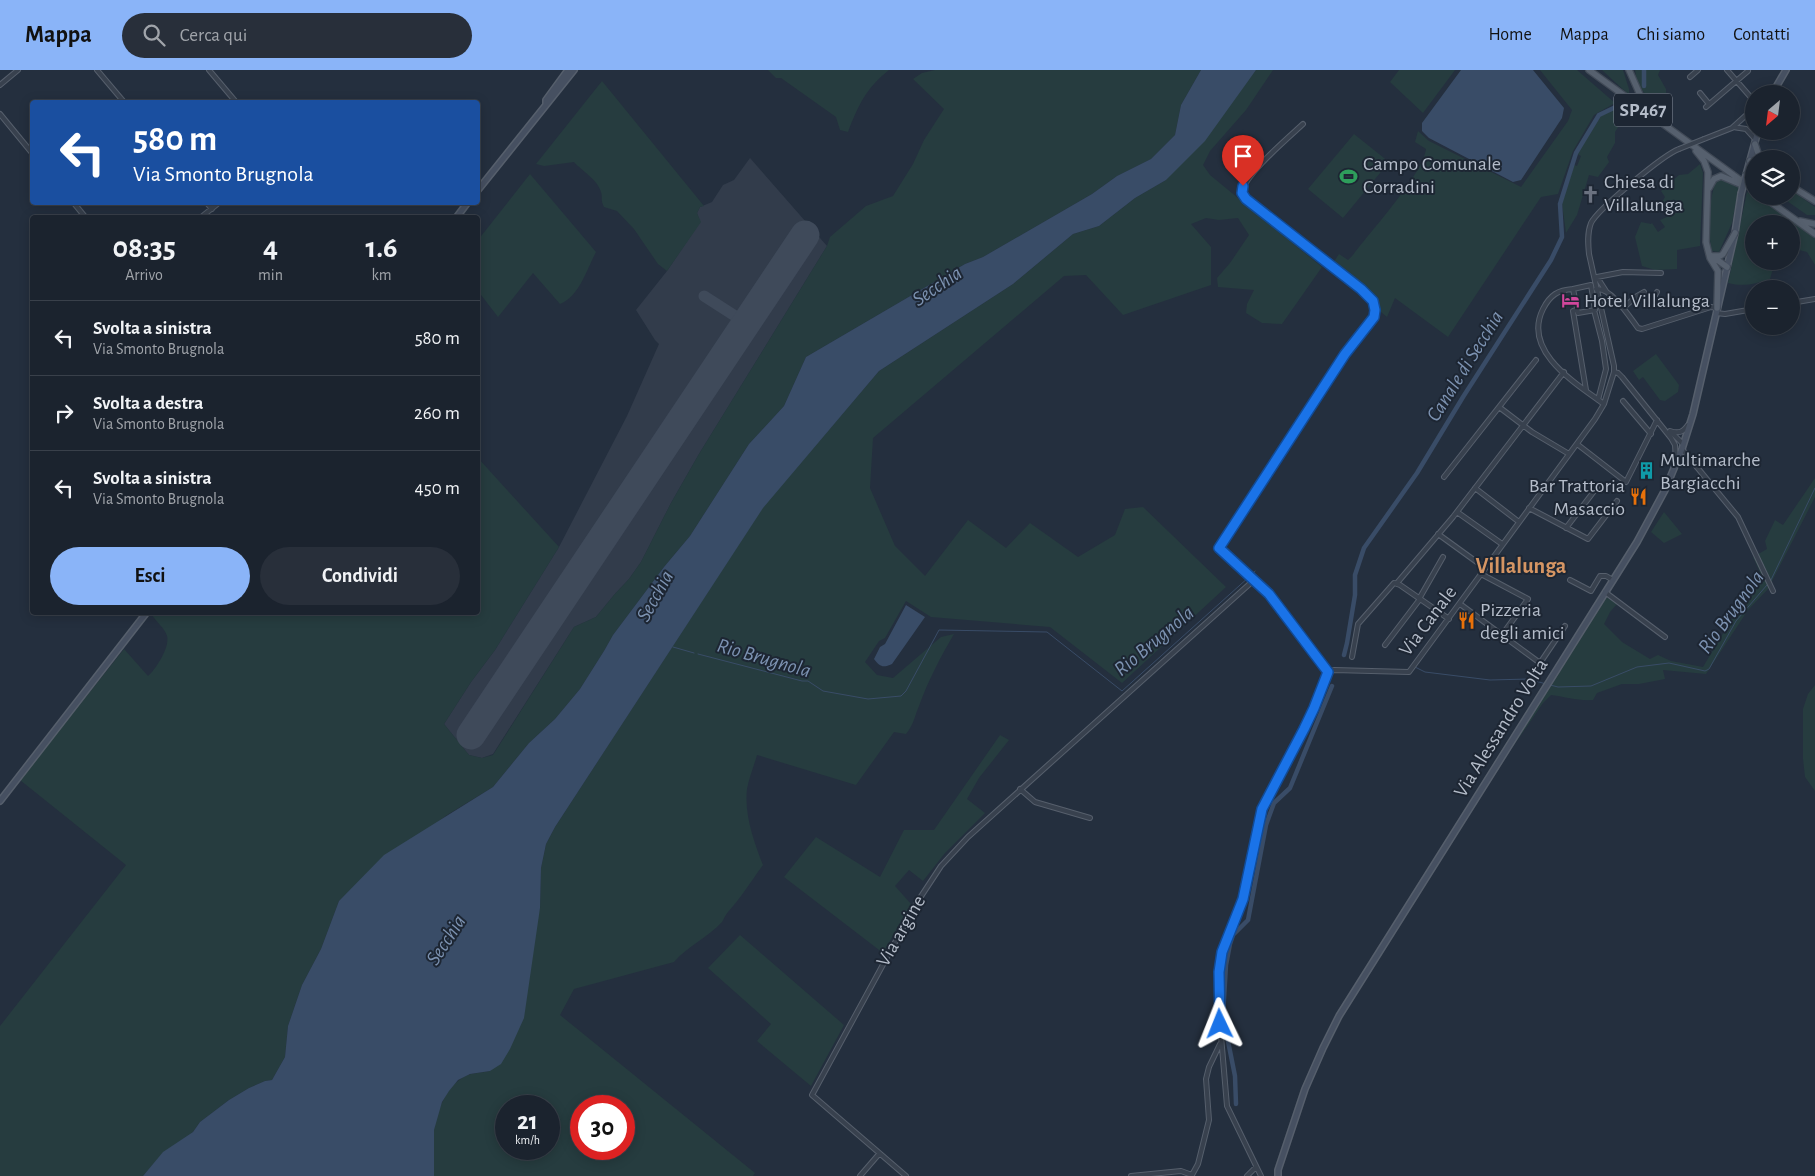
<!DOCTYPE html>
<html lang="it">
<head>
<meta charset="utf-8">
<style>
  :root { --surface:#1b232e; --page:#282f3a; --text:#f1f3f6; --muted:#a0a4aa; --line:#39404a; --accent:#8ab4f8 }
  body { margin:0; font-family:"Alegreya Sans",sans-serif; background:var(--page); color:var(--text); height:100vh; display:flex; flex-direction:column; font-size:19px; white-space:nowrap }
  * { box-sizing:border-box; margin:0 }
  p { font-size:16px; color:var(--muted) }
  .icon { flex:none; width:28px; height:28px; fill:none; stroke:currentColor; stroke-width:2; stroke-linecap:round; stroke-linejoin:round }
  .map { position:relative; flex:1; overflow:hidden }
  .side { position:absolute; left:30px; top:145px; width:450px; height:400px; display:flex; flex-direction:column; background:var(--surface); border-radius:5px; box-shadow:0 2px 12px #0003,0 0 0 1px var(--line) }
  .side>* { flex:none }
  .top-card { position:absolute; left:30px; top:30px; width:450px; height:105px; border-radius:5px; box-shadow:0 2px 12px #0003,0 0 0 1px var(--line); background:#1a4fa0; color:#fff; overflow:hidden }
  .needle { width:32px; rotate:208deg }
  .controls { position:absolute; left:1745px; top:15px; display:grid; gap:10px }
  .controls a { display:grid; place-items:center; width:55px; height:55px; border-radius:50%; background:var(--surface); box-shadow:0 2px 12px #0003,0 0 0 1px var(--line); font-size:25px }
  .speed { position:absolute; left:495px; top:1025px; display:flex; gap:10px; font-size:25px; font-weight:700; text-align:center }
  .speed>* { display:grid; place-content:center; width:65px; height:65px; border-radius:50%; background:var(--surface); box-shadow:0 2px 12px #0003,0 0 0 1px var(--line); line-height:1 }
  .speed small { font-size:12px; font-weight:400 }
  .speed .limit { border:8px solid #d22; background:#fff; color:#111 }
  .pin { position:absolute; display:grid; place-items:center; width:42px; height:42px; color:#fff; margin:-51px -21px; border-radius:50% 50% 50% 0; rotate:-45deg; box-shadow:0 0 5px #0007 }
  .pin .icon { rotate:45deg }
  .me { position:absolute; width:55px; margin:-28px; rotate:358deg; stroke-linejoin:round; filter:drop-shadow(0 0 4px #0008) }
  .turn { display:flex; align-items:center; gap:18px; height:105px; padding:0 20px; font-size:22px }
  .turn .icon { width:65px; height:65px; stroke-width:2.5 }
  .turn b { display:block; font-size:35px; line-height:42px }
  .eta { display:flex; justify-content:space-evenly; align-items:center; height:85px; text-align:center }
  .eta b { font-size:30px; font-weight:600; line-height:35px }
  .button { display:flex; gap:10px; margin-top:auto; padding:10px 20px }
  .button a { flex:1; height:58px; border-radius:30px; background:var(--accent); color:#111; font-size:20px; font-weight:600; line-height:58px; text-align:center }
  .button a+a { background:var(--page); color:var(--text) }
  ul { padding:0; list-style:none }
  li { display:flex; align-items:center; gap:15px; height:75px; padding:0 20px; border-top:1px solid var(--line) }
  li div { flex:1 }
  li b { display:block; font-size:19px }
  li em { font-style:normal }
  header { display:flex; align-items:center; gap:30px; box-sizing:border-box; height:70px; padding:0 25px; background:var(--accent); color:#111 }
  header strong { font-size:24px }
  nav { display:flex; gap:28px; margin-inline-start:auto; font-size:18px }
  .search { width:350px; height:45px; background:var(--page); display:flex; align-items:center; gap:12px; box-sizing:border-box; padding:0 18px; border-radius:28px; color:var(--muted); font-size:19px }
  .map>svg:first-child { display:block }
</style>
</head>
<body>
<header>
<strong>Mappa</strong>
<div class="search"><svg class="icon" aria-label="search" viewBox="0 0 24 24"><circle cx="10" cy="10" r="6"/><path d="M15 15l6 6"/></svg>Cerca qui</div>
<nav><a>Home</a><a>Mappa</a><a>Chi siamo</a><a>Contatti</a></nav>
</header>
<div class="map">
<svg width="1815" height="1106" viewBox="0 0 1815 1106">
  <rect width="100%" height="100%" fill="#242f3e"/>
  <path fill="#323c4b" d="M750,88L827,176L699,384L671,433L641,492L629,509L614,525L596,547L574,557L493,684L482,688L469,685L444,654L471,612L495,580L559,477L627,346L659,274L655,270L636,240L667,201L700,152L697,143L700,137L712,132L723,115L734,110Z"/>
  <path fill="#263c3f" fill-rule="evenodd" d="M768,0H889C866,18 858,36 848,62L840,60L836,47L781,8H776Z
    M935,0H1201L1181,35L1175,65L1151,89L1117,106L1092,124L983,187L965,194L806,287L784,336L749,374L690,466L664,497L613,565L604,581L580,619L555,649L529,673L493,717L447,745L360,811L339,831L321,879L302,915L288,956L285,987L272,1010L265,1011L249,1018L229,1030L200,1052L193,1062L163,1083L143,1106H0V956L126,795L20,710L124,579L148,606C156,599 170,577 167,566C165,558 154,550 151,543L478,542V388L559,477L495,580L471,612L444,654L469,685L482,688L493,685L574,557L596,547L614,525L629,509L641,492L671,433L699,384L827,176L830,167L866,136L893,126L913,94L924,70L944,39L913,9L922,3Z
    M1256,0H1273L1246,40L1210,81L1203,95L1210,105L1322,197L1282,254L1262,253L1246,243L1247,234L1254,220L1218,217L1217,208L1230,193L1249,165L1238,148L1219,150L1206,148L1191,154L1211,177V215L1123,245L1086,205L1064,206L873,368L870,418L895,476L925,506L968,450L1006,478L1030,453L1078,487L1115,465L1125,439L1143,437L1226,517L1122,613L1050,557L931,547L906,531L885,568L879,571L865,592L877,605L893,608L941,567L954,564C941,586 928,611 919,636C914,648 914,654 906,664L894,662L856,715L757,685C754,696 749,708 747,719C744,744 754,772 763,795C751,811 741,828 728,842C725,845 724,849 722,852C707,868 688,876 674,892L574,919L560,945L755,1103L753,1106H434C434,1091 431,1074 434,1059C438,1038 448,1011 471,1004C477,1003 484,1002 490,1001L540,838L541,798L546,774L555,757L763,437L879,301L1013,214L1073,164L1099,156L1135,128L1166,110ZM506,1036H549V1079H506ZM581,1036H624V1079H581Z
    M1399,0H1455L1423,43L1390,12Z
    M1540,0H1577L1615,33L1594,45L1573,81L1558,124L1541,127L1448,267L1395,228L1387,247L1329,199L1339,184L1348,190L1353,185C1370,162 1423,104 1426,79L1415,72L1418,61L1429,71L1521,117L1568,51L1572,40Z
    M1602,0H1623L1629,19V25Z
    M1635,0H1660L1658,5L1666,19V28L1656,36C1645,25 1637,16 1635,0Z
    M602,11L704,136L700,137L697,143L701,152L667,201L658,194L634,159L617,141L604,137C600,129 603,128 601,122C598,110 582,101 574,92L544,96L536,94Z
    M1623,35L1629,40L1615,62V73L1607,87L1609,92L1598,107L1589,105L1577,145L1566,163L1562,134L1574,95L1577,96L1581,86L1577,84L1601,46Z
    M1354,64L1389,92L1343,148L1308,119Z
    M1700,94L1703,103L1700,176L1677,180V199L1655,200L1642,196L1635,167L1641,152L1651,154L1652,153L1658,162L1665,157L1660,150L1667,147L1660,135L1665,127L1661,121L1679,105L1688,104Z
    M530,104L596,182C587,199 579,227 560,234L533,203L498,247L478,221V170Z
    M1722,109L1727,110L1739,117L1732,153L1719,182L1712,181C1707,162 1709,129 1716,111Z
    M1791,120L1815,137V145H1807L1780,126H1791Z
    M1747,122L1789,148L1815,168V195L1807,182L1791,178V154H1754V191H1775L1770,209C1755,214 1743,217 1728,213Z
    M1656,284L1679,315L1678,322L1665,331L1660,330L1643,307L1639,310L1633,301Z
    M1815,408V427L1768,519L1748,540L1706,604L1663,600L1665,609L1639,614H1622L1597,623L1593,630C1577,631 1567,627 1551,625L1543,633L1510,681L1607,527L1617,534L1610,542L1604,554L1622,572L1650,589L1658,585L1671,591L1703,597L1734,545L1763,509L1753,487L1767,479L1765,471L1775,450L1783,455Z
    M1664,442L1682,464L1664,473L1651,462Z
    M1815,615V721L1805,707L1803,689V639L1808,624Z
    M1000,665L1009,670L979,708L967,729L985,743L945,783L923,811L909,800L895,816L911,834L883,883L784,807L816,767L880,807L904,760H934Z
    M740,865L844,955L811,1016L757,971L771,954L708,898Z"/>
  <path fill="#394c67" d="M1201,0H1256L1205,71L1166,110L1135,128L1099,156L1073,164L1013,214L879,301L763,438L555,757L546,774L541,798L540,838L524,948L510,979L501,994L490,1001L470,1004L458,1010L449,1021L442,1032L434,1060V1106H143L163,1082L193,1062L200,1052L229,1030L249,1018L265,1011L272,1010L285,987L288,956L302,915L321,879L339,831L384,785L493,717L529,673L555,649L580,619L604,581L613,565L664,497L690,466L749,374L784,336L806,287L965,194L983,187L1092,124L1117,106L1151,89L1175,65L1181,35Z
    M1461,0H1533L1564,38L1562,48L1521,110L1513,112L1429,68L1422,61V53Z
    M906,535L925,547L892,594C883,598 880,597 874,589L880,577L885,574Z"/>
  <g fill="none" stroke-linecap="round" stroke-linejoin="round">
    <path stroke="#394c67" stroke-width="1" d="M1252,505L1255,501
      M1770,512L1815,418
      M673,577L694,583
      M698,584L802,611H808L823,621L868,629L901,626L906,621L939,560L1047,562L1122,621L1249,507
      M1415,597L1425,602L1490,610L1529,609L1546,614
      M1550,615L1558,617L1591,616L1637,597L1669,593L1705,601L1709,599L1736,551L1767,515"/>
    <path stroke="#394c67" stroke-width="4.5" d="M1644,16V0
      M1344,585L1347,573L1355,525V505L1364,478L1417,403L1463,327L1551,190L1562,167L1560,134L1576,83L1599,45L1622,34
      M1236,1034L1235,1006L1223,946L1226,895L1230,874L1233,865L1248,850L1266,755L1274,733L1290,718L1332,616"/>
    <path stroke="#3f4a5a" stroke-width="11" d="M704,226L746,253"/>
    <path stroke="#3f4a5a" stroke-width="29" d="M471,665L805,165"/>
    <defs>
      <path id="minor" d="M97,0L124,32
        M209,0L236,32
        M1727,0L1754,31
        M1690,7L1698,0
        M0,15L18,0
        M1700,23L1709,34
        M1706,37L1748,1
        M0,44L32,83
        M1303,54C1289,67 1243,106 1242,123L1251,134L1369,226C1383,243 1371,251 1360,264C1354,270 1350,277 1345,284L1219,478L1269,524L1328,602
        M1733,57L1746,59L1756,70
        M1704,69L1732,58L1754,38
        M73,132L86,148
        M206,132L212,139
        M200,148L220,132
        M1591,215L1595,240L1578,243L1573,219Z
        M1573,219C1558,220 1550,225 1543,239C1522,281 1575,313 1604,334
        M1596,219C1611,217 1629,246 1638,258L1642,259L1711,237L1717,238
        M1606,221L1597,207L1623,202L1661,203
        M1791,233L1815,229
        M1623,238L1637,226L1644,222L1647,228L1654,227L1657,222
        M1577,240L1573,241L1586,320
        M1594,240L1602,271L1606,299L1598,330
        M1716,243L1725,244L1754,239
        M1614,302L1618,303L1622,307L1671,368L1675,375L1676,391
        M1623,331L1651,364
        M1499,337L1532,362L1569,384
        M1670,361C1679,364 1683,362 1688,355
        M1671,362L1683,374
        M1577,374L1626,412L1657,350
        M1682,379L1738,447L1773,521
        M1444,407L1536,290
        M1475,418L1519,452
        M1529,438L1588,469L1617,431
        M1457,442L1502,474
        M1566,458L1598,416
        M1438,464L1485,498
        M1481,504L1528,529L1502,565
        M1570,510L1591,521L1600,506H1606L1613,510
        M1397,513L1453,447L1564,302
        M1605,522L1665,567
        M1419,529L1443,487
        M1460,534L1540,593L1565,556
        M1385,575L1420,529
        M1352,587L1358,554L1394,513L1400,515L1449,549
        M1328,602L1334,600L1409,602L1595,349L1604,334L1614,302V296L1589,184C1588,174 1587,163 1591,153C1598,139 1663,85 1679,79
        M1020,719L1035,732L1090,748
        M1192,1105L1198,1094L1209,1050L1206,1009L1209,997L1220,974
        M860,1106L879,1084
        M906,1106L812,1025L916,834L941,796L968,767L1254,510
        M1131,1106L1181,1101L1192,1105
        M1247,1106L1256,1097
        M1261,1106L1227,1036L1220,954L1219,902L1225,872L1243,829L1262,739L1304,659L1328,602"/>
      <path id="secondary" d="M1772,24L1786,0
        M546,34V30L568,0
        M1746,105L1758,61
        M478,120L574,0
        M456,148L468,132
        M0,731L147,542
        M1278,1106V1100L1305,1019L1323,978L1339,946L1637,472L1665,420L1682,379L1693,344L1735,163L1741,124"/>
      <path id="primary" d="M1589,0L1754,120
        M1629,0L1641,27L1663,50
        M1755,74L1760,89
        M1696,81L1704,91L1708,102L1706,172L1710,188L1718,201L1717,238
        M1750,91L1754,94
        M1746,105L1754,102
        M1791,116L1815,131
        M1709,118L1714,109L1721,106L1740,114
        M1762,126L1815,164
        M1800,151L1815,154
        M1712,186H1720L1723,184L1735,163
        M1712,186L1727,197"/>
    </defs>
    <use href="#minor" stroke="#565f6c" stroke-width="6"/>
    <use href="#secondary" stroke="#565f6c" stroke-width="8"/>
    <use href="#primary" stroke="#414a57" stroke-width="8"/>
    <use href="#minor" stroke="#38414e" stroke-width="4"/>
    <use href="#secondary" stroke="#465061" stroke-width="5"/>
    <use href="#primary" stroke="#56606e" stroke-width="5.5"/>
    <defs>
      <path id="minor-bridge" d="M1679,79L1704,69"/>
      <path id="secondary-bridge" d="M1741,124L1746,105"/>
    </defs>
    <use href="#minor-bridge" stroke="#565f6c" stroke-width="6" stroke-linecap="butt"/>
    <use href="#secondary-bridge" stroke="#565f6c" stroke-width="8" stroke-linecap="butt"/>
    <use href="#minor-bridge" stroke="#38414e" stroke-width="4"/>
    <use href="#secondary-bridge" stroke="#465061" stroke-width="5"/>
  </g>
  <g fill="none" stroke-linecap="round" stroke-linejoin="round">
    <defs>
      <path id="route" d="M1220,954L1219,902L1222,882L1243,829L1262,739L1304,659L1314,638L1328,602L1269,524L1219,478L1345,284L1374,247L1375,240L1373,231L1361,219L1246,129L1242,123L1243,116"/>
    </defs>
    <use href="#route" stroke="#114b97" stroke-width="12"/>
    <use href="#route" stroke="#1a73e8" stroke-width="9"/>
  </g>
  <defs>
    <symbol id="stadium-bare" viewBox="-9 -9 18 18"><path d="M0-5a6.5 5 0 1 0 0 10a6.5 5 0 1 0 0-10ZM-3.5-1.8h7v3.6h-7Z" fill="#2e9e5b" stroke="#1d2633" stroke-width="2.5" paint-order="stroke"/></symbol>
    <symbol id="church-bare" viewBox="-9 -9 18 18"><path d="M-1.2-6h2.4v3.5h3.3v2.4h-3.3V6h-2.4V-.1h-3.3v-2.4h3.3Z" fill="#6b7280" stroke="#1d2633" stroke-width="2.5" paint-order="stroke"/></symbol>
    <symbol id="hotel-bare" viewBox="-9 -9 18 18"><path d="M-6-4.5h1.5V1H6V5H4.5V3h-9V5H-6ZM-4 0a1.8 1.8 0 1 1 3.6 0ZM.5 0V-2.5h3Q6-2.5 6 0Z" fill="#d1479c" stroke="#1d2633" stroke-width="2.5" paint-order="stroke"/></symbol>
    <symbol id="building-bare" viewBox="-9 -9 18 18"><path d="M-4-6H4V6H1V3H-1V6H-4ZM-2.5-4.3h1.7v1.8h-1.7ZM.8-4.3h1.7v1.8H.8ZM-2.5-1h1.7V.8h-1.7ZM.8-1h1.7V.8H.8Z" fill="#0f9aa8" stroke="#1d2633" stroke-width="2.5" paint-order="stroke"/></symbol>
    <symbol id="restaurant-bare" viewBox="-9 -9 18 18"><path d="M-5-6h1v4h1v-4h1v4h1v-4h1v5L-1.5 .5V6h-2V.5L-5-1ZM5-6V6H3V1.5H1.5Q1.5-4 5-6Z" fill="#e8710a" stroke="#1d2633" stroke-width="2.5" paint-order="stroke"/></symbol>
  </defs>
  <g fill-rule="evenodd">
    <use href="#stadium-bare" x="1336" y="94" width="25" height="25"/>
    <use href="#church-bare" x="1578" y="112" width="25" height="25"/>
    <use href="#hotel-bare" x="1558" y="218" width="25" height="25"/>
    <use href="#building-bare" x="1634" y="388" width="25" height="25"/>
    <use href="#restaurant-bare" x="1626" y="414" width="25" height="25"/>
    <use href="#restaurant-bare" x="1454" y="538" width="25" height="25"/>
  </g>
  <g text-anchor="middle" dominant-baseline="central" stroke-width="4" stroke-linejoin="round" paint-order="stroke">
    <rect fill="#1d2633" stroke="#878f9c" stroke-width="1" x="1614" y="23.5" width="58" height="33" rx="4"/>
    <g font-size="19" font-weight="bold" fill="#b4bcc9">
      <text x="1643" y="40">SP467</text>
    </g>
    <g font-size="20" fill="#b4bcc9" stroke="#1d2633" text-anchor="start">
      <text x="1363" y="94">Campo Comunale<tspan x="1363" dy="23">Corradini</tspan></text>
      <text x="1604" y="112">Chiesa di<tspan x="1604" dy="23">Villalunga</tspan></text>
      <text x="1584" y="231">Hotel Villalunga</text>
      <text x="1660" y="390">Multimarche<tspan x="1660" dy="23">Bargiacchi</tspan></text>
      <text x="1625" y="416" text-anchor="end">Bar Trattoria<tspan x="1625" dy="23">Masaccio</tspan></text>
      <text x="1480" y="540">Pizzeria<tspan x="1480" dy="23">degli amici</tspan></text>
    </g>
    <g font-size="20" fill="#b4bcc9" stroke="#1d2633">
      <text transform="translate(1428 551) rotate(-53)">Via Canale</text>
      <text transform="translate(1501 658) rotate(-58)">Via Alessandro Volta</text>
      <text transform="translate(901 861) rotate(-60)">Via argine</text>
    </g>
    <g font-size="21" font-style="italic" fill="#7c92b1" stroke="#1d2633">
      <text transform="translate(937 216) rotate(-34)">Secchia</text>
      <text transform="translate(1465 296) rotate(-58)">Canale di Secchia</text>
      <text transform="translate(655 526) rotate(-61)">Secchia</text>
      <text transform="translate(1731 542) rotate(-54)">Rio Brugnola</text>
      <text transform="translate(1154 571) rotate(-40)">Rio Brugnola</text>
      <text transform="translate(764 588) rotate(16)">Rio Brugnola</text>
      <text transform="translate(446 870) rotate(-57)">Secchia</text>
    </g>
    <g font-size="22" font-weight="bold" fill="#d59563" stroke="#1d2633">
      <text x="1521" y="496">Villalunga</text>
    </g>
  </g>
</svg>
<div class="controls">
<a><svg class="needle" viewBox="-14 -14 28 28"><path d="M0-13l5 13h-10z" fill="#e53935"/><path d="M0 13l5-13h-10z" fill="#a0a4aa"/></svg></a>
<a><svg class="icon" aria-label="layers" viewBox="0 0 24 24"><path d="M12 4l9 5-9 5-9-5zM3 14l9 5 9-5"/></svg></a>
<a>+</a>
<a>−</a>
</div>
<div class="speed"><div>21<small>km/h</small></div><div class="limit">30</div></div>
<div class="pin" style="left:1243px;top:116px;background:#d93025"><svg class="icon" aria-label="arrive" viewBox="0 0 24 24"><path d="M6 21V4h12l-3 4 3 4H6"/></svg></div>
<svg class="me" style="left:1220px;top:954px" viewBox="-20 -20 40 40"><path d="M0-17L14 15 0 8-14 15z" fill="#1a73e8" stroke="#fff" stroke-width="4"/></svg>
<div class="top-card">
<div class="turn"><svg class="icon" aria-label="left" viewBox="0 0 24 24"><path d="M17 20v-9H6M10 6l-5 5 5 5"/></svg><div><b>580 m</b>Via Smonto Brugnola</div></div>
</div>
<section class="side">
<div class="eta">
<div><b>08:35</b><p>Arrivo</p></div>
<div><b>4</b><p>min</p></div>
<div><b>1.6</b><p>km</p></div>
</div>
<ul>
<li><svg class="icon" aria-label="left" viewBox="0 0 24 24"><path d="M17 20v-9H6M10 6l-5 5 5 5"/></svg><div><b>Svolta a sinistra</b><p>Via Smonto Brugnola</p></div><em>580 m</em></li>
<li><svg class="icon" aria-label="right" viewBox="0 0 24 24"><path d="M7 20v-9h11M14 6l5 5-5 5"/></svg><div><b>Svolta a destra</b><p>Via Smonto Brugnola</p></div><em>260 m</em></li>
<li><svg class="icon" aria-label="left" viewBox="0 0 24 24"><path d="M17 20v-9H6M10 6l-5 5 5 5"/></svg><div><b>Svolta a sinistra</b><p>Via Smonto Brugnola</p></div><em>450 m</em></li>
</ul>
<div class="button"><a>Esci</a><a>Condividi</a></div>
</section>
</div>
</body>
</html>
